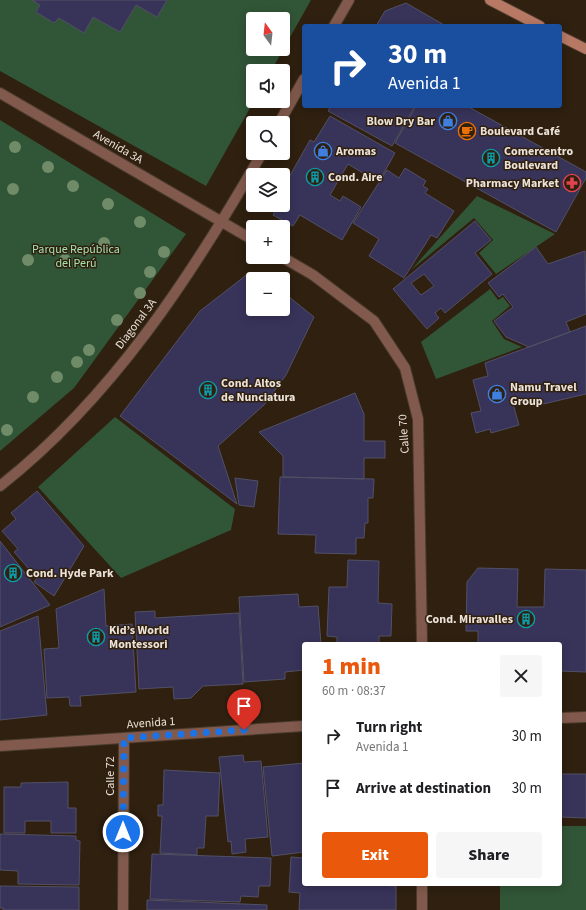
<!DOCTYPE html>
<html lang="en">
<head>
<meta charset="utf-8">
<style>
  :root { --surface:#fff; --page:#f6f6f6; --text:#202124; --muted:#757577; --accent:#ea580c }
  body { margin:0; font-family:"Source Sans 3",sans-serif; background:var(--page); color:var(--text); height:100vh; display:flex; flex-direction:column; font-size:15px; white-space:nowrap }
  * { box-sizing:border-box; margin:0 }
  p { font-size:13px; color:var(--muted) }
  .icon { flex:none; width:22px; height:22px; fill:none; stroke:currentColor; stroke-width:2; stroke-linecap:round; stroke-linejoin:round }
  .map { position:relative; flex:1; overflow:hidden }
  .details { position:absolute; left:302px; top:642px; width:260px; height:244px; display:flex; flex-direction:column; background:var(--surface); border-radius:4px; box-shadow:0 2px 10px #0003 }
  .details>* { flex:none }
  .hud { position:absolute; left:302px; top:24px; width:260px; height:84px; border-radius:4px; box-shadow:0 2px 10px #0003; background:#1a4fa0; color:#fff; overflow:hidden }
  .needle { width:26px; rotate:345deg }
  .buttons { position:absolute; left:246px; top:12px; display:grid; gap:8px }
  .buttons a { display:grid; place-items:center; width:44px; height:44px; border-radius:4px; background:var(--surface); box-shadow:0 2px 10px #0003; font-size:20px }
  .pin { position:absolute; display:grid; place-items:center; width:34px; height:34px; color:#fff; margin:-41px -17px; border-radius:50% 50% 50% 0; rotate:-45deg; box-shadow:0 0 4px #0007 }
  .pin .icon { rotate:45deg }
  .me { position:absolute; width:44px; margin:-22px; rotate:0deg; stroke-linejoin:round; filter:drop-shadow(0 0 3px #0008) }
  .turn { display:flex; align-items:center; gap:14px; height:84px; padding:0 20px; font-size:18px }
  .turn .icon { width:52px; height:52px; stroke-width:2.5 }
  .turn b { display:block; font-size:28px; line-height:34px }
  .round { display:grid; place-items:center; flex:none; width:42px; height:42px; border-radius:4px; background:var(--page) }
  .head { display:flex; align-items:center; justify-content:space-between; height:68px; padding:0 20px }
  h1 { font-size:24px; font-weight:800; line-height:30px; color:var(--accent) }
  .button { display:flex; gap:8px; margin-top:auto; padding:8px 20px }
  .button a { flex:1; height:46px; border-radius:4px; background:var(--accent); color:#fff; font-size:16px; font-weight:800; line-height:46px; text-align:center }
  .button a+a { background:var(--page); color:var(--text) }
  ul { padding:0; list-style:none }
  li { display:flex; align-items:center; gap:12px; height:52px; padding:0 20px }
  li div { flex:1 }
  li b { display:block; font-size:15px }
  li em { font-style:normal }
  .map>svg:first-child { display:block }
</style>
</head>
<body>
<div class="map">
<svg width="586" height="910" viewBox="0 0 586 910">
  <rect width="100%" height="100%" fill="#2f2010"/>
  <path fill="#315537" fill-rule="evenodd" d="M0,0H32L40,5L36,12L54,22L59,18L84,32L93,17L120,32L136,5L157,17L167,0H311L271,71H253L254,101L206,186L0,71ZM253,19H283V49H253Z
    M0,120L186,234L74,388L0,451Z
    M477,196L555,234L496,274L479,253L493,240L474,218L411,270Z
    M490,289L498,300L503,297L510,306L492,321L504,339L522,347L436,379L421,342Z
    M115,417L235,509L231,530L121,578L38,487Z
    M560,826H586V910H500V884H560Z"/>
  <path fill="#383359" stroke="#525066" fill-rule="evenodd" d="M32,0H167L157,17L136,5L120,32L93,17L84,33L59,18L54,23L36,12L40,5Z
    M406,3L446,26H376L385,11Z
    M331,106H415L392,146L328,111Z
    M416,106H467L586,172V178L556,232L395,143Z
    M330,116L395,153L381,178L370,172L368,176L348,164L330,195L340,201L343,196L361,207L342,240L300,215L293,226L273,215L279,205H283V188L310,140L314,142Z
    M405,168L426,181L423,186L428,189L425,193L454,211L437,238L431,235L404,278L369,256L379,239L353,223L387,170L399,178Z
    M475,221L491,240L475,253L492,274L445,313L441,308L435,313L439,318L427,329L393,289ZM424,274L434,286L421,295L411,283Z
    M536,247L548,264L585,251L586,314L566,322L570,332L529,347L506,337L494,321L513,307L503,294L499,297L488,283Z
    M249,273L260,279H253V309H283V292L314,317L286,375L264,405L218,446L237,504L120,416L200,311Z
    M586,326V394L539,405L537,398L513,404L519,425L491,433L490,429L476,433L471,413L481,411L473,380L488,376L485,363Z
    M355,393L364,414V441H385V458H364V479L283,477V456L259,432Z
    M280,477L374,479L373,498H368V523H365L364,538H356V554L315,553L316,535L278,534Z
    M235,478L258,481L254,507L239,505Z
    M37,491L84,546L54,596L34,582L37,578L14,552L18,549L2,531L16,519L11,513Z
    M0,541L50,605L0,627Z
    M348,560L379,561L378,603L392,604L391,636H379V644H337V637L327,636L329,587H347Z
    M478,568L518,569L517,607H544L545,569L586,570V672L560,671V644H478V631H466L467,582Z
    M104,589L106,626L132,624L136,692L80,696L81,706H70L69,697L47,698L44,649L59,648L56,609Z
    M298,594L299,607L318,606L321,644H304V670L285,672V679L244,682L239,597Z
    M155,611V618L239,613L243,684L203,686L191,698L174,699L173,687L139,689L135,612Z
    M38,616L47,715L0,720V631Z
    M243,755L244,762L261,761L268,837L245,839L246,852L232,854L231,841L228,842L219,757Z
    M304,763V852L272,856L263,767Z
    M164,770L220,773L218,816H206L204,848H197V855L160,853L162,816H158V805H163Z
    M560,774H586V818L560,817Z
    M68,782V808H76V833H51V821H25V833H4V787H21V783Z
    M0,834L76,836V840L80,841L79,885L18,884V871L0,870Z
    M152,854L271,858L270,886H259L258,897L241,896L240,902L150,899Z
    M291,857L304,858V884H376V885L396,886V910H299L300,893L289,892Z
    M0,886L79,887V910H3V908H0Z
    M147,900L267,905V910H147Z"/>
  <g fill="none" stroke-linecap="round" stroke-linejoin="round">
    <defs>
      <path id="minor" d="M334,26L349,0
        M0,93L253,240
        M279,123L304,79
        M282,257L313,275L374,321L405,368L418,419L422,644
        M0,486C112,398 192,275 262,153
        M560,718L586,717
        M0,746L304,726
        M123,910L124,738
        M422,910V884"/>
      <path id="secondary" d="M490,0L540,26
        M560,36L586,49"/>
    </defs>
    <use href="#minor" stroke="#493b2c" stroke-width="12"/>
    <use href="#secondary" stroke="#493b2c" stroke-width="12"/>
    <use href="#minor" stroke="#825a4d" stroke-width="10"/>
    <use href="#secondary" stroke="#b77964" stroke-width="10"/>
  </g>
  <g fill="#708b67">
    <circle cx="15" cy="147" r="6"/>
    <circle cx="48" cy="167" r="6"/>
    <circle cx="73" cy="186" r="6"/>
    <circle cx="13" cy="189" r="6"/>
    <circle cx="108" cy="204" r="6"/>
    <circle cx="140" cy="222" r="6"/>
    <circle cx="104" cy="243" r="6"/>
    <circle cx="164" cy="252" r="6"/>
    <circle cx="28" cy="260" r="6"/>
    <circle cx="65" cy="260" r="6"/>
    <circle cx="150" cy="272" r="6"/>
    <circle cx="140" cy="293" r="6"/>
    <circle cx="117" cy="320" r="6"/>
    <circle cx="89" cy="350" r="6"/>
    <circle cx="77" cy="362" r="6"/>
    <circle cx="57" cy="377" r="6"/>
    <circle cx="33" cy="397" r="6"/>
    <circle cx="7" cy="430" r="6"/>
  </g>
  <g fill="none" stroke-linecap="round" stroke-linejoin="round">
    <path stroke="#1a73e8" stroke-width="7" stroke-dasharray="0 12.6" d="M123,832L124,738L244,730"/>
  </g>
  <defs>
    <symbol id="shop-ring" viewBox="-11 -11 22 22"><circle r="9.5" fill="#2f2010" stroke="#3f7fe0" stroke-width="1.5"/><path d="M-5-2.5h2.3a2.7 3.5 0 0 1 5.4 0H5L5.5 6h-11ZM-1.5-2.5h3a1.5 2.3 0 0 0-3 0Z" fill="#3f7fe0"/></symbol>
    <symbol id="cafe-ring" viewBox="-11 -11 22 22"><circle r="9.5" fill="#2f2010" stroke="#e8710a" stroke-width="1.5"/><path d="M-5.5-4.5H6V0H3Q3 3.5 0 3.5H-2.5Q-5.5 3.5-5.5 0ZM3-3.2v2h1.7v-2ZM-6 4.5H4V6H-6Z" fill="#e8710a"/></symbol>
    <symbol id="building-ring" viewBox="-11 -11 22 22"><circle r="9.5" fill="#2f2010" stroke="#0f9aa8" stroke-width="1.5"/><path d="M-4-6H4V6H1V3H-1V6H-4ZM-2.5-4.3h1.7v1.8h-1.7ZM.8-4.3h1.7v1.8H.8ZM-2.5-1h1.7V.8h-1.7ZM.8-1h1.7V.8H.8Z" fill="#0f9aa8"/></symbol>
    <symbol id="pharmacy-ring" viewBox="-11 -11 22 22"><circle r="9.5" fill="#2f2010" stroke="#e0444e" stroke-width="1.5"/><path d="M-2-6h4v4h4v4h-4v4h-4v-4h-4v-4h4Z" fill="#e0444e"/></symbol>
  </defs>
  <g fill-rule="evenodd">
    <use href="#shop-ring" x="438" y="111" width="20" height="20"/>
    <use href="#cafe-ring" x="457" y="121" width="20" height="20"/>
    <use href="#shop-ring" x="313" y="141" width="20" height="20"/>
    <use href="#building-ring" x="481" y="148" width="20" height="20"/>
    <use href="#building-ring" x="305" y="167" width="20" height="20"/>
    <use href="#pharmacy-ring" x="562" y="173" width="20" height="20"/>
    <use href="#building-ring" x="198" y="380" width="20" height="20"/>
    <use href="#shop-ring" x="487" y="384" width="20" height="20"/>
    <use href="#building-ring" x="3" y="563" width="20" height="20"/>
    <use href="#building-ring" x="516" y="609" width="20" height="20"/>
    <use href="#building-ring" x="86" y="627" width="20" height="20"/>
  </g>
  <g text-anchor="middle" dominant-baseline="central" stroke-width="3" stroke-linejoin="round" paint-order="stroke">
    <g font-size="12" font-weight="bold" fill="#ece2d8" stroke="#2f2010" text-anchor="start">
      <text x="435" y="121" text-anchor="end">Blow Dry Bar</text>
      <text x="480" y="131">Boulevard Café</text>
      <text x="336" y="151">Aromas</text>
      <text x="504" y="151">Comercentro<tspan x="504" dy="14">Boulevard</tspan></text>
      <text x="328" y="177">Cond. Aire</text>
      <text x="559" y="183" text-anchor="end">Pharmacy Market</text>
      <text x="221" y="383">Cond. Altos<tspan x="221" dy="14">de Nunciatura</tspan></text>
      <text x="510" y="387">Namu Travel<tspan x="510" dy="14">Group</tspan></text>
      <text x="26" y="573">Cond. Hyde Park</text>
      <text x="513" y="619" text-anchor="end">Cond. Miravalles</text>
      <text x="109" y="630">Kid’s World<tspan x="109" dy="14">Montessori</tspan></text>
    </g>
    <g font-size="12" fill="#ece2d8" stroke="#2f2010">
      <text transform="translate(118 147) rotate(30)">Avenida 3A</text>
      <text transform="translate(136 324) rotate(-53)">Diagonal 3A</text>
      <text transform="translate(404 434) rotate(-94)">Calle 70</text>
      <text transform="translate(151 723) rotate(-4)">Avenida 1</text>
      <text transform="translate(110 776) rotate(-90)">Calle 72</text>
    </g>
    <g font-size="12" fill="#a5e2ae" stroke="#2f2010">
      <text x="76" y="249">Parque República<tspan x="76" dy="14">del Perú</tspan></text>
    </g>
  </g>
</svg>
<div class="buttons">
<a><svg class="needle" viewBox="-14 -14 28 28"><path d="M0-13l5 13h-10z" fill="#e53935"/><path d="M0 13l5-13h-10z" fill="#757577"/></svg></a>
<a><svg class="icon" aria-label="sound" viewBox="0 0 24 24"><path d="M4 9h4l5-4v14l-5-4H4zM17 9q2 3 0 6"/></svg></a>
<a><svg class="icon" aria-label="search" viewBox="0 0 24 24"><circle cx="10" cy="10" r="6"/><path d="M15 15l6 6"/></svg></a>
<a><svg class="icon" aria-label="layers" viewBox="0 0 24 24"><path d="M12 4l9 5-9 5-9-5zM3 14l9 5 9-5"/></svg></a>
<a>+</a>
<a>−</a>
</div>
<div class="pin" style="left:244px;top:730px;background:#d93025"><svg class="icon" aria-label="arrive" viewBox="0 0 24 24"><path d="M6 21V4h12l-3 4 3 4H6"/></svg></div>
<svg class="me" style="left:123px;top:832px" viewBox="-20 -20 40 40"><circle r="17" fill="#1a73e8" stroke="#fff" stroke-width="3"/><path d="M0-11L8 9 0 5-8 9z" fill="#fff"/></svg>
<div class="hud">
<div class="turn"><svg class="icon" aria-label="right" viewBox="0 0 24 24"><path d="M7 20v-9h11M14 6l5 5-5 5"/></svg><div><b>30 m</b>Avenida 1</div></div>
</div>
<section class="details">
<div class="head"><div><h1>1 min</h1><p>60 m · 08:37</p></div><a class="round"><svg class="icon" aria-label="close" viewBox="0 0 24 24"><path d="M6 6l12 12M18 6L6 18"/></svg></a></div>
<ul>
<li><svg class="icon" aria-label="right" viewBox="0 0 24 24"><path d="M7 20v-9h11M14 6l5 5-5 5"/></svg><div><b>Turn right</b><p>Avenida 1</p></div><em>30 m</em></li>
<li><svg class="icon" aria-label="arrive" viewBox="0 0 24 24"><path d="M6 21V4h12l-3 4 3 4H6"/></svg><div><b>Arrive at destination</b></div><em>30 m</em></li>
</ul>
<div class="button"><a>Exit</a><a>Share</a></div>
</section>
</div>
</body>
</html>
